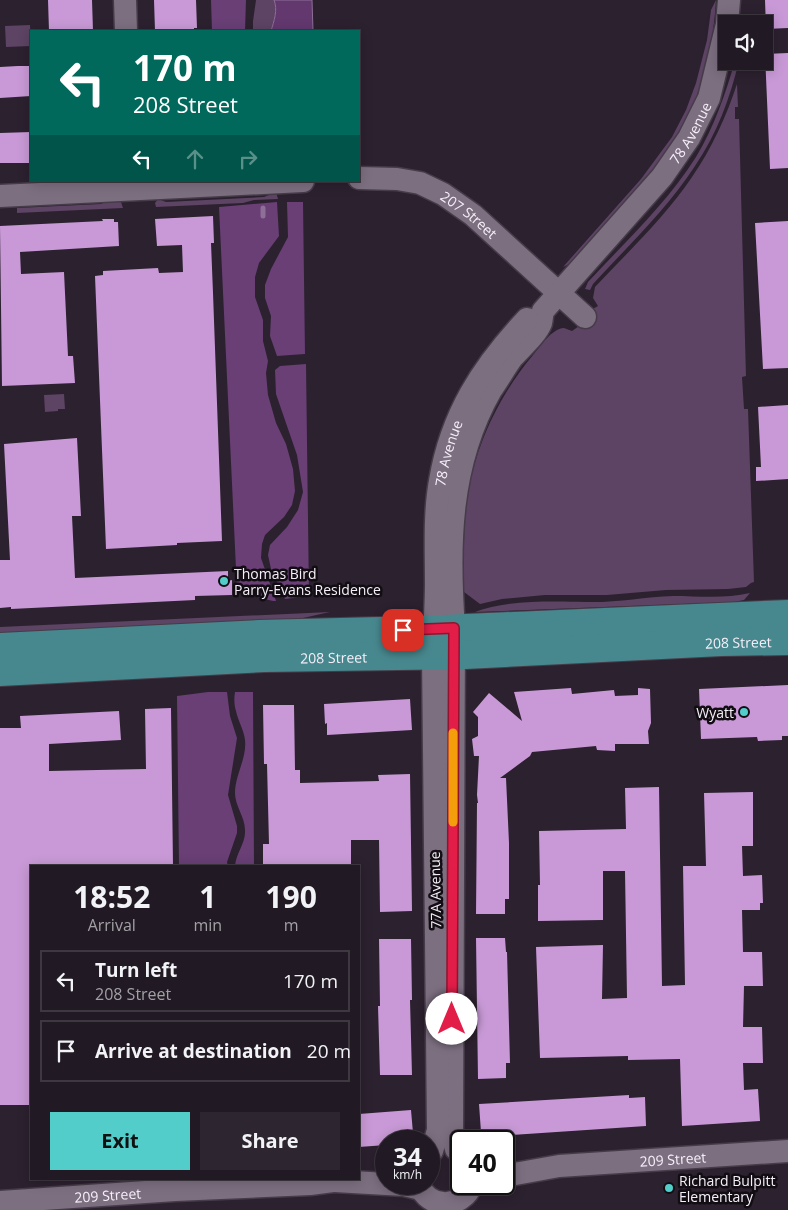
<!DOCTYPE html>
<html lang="en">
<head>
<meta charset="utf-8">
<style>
  :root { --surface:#211923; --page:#2d2630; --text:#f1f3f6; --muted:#a2a0a6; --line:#3e3841; --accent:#53cdca }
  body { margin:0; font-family:"Open Sans",sans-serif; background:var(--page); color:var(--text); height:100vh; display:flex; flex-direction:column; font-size:19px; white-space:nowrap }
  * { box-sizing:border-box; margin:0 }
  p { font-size:16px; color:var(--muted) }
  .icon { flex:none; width:28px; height:28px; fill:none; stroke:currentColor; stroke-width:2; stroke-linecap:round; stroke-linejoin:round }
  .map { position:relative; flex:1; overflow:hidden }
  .panel { position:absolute; left:30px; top:865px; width:330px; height:315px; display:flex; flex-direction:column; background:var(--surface); border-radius:0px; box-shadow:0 2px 12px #0003,0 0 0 1px var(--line) }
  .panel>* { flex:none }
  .top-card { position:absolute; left:30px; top:30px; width:330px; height:152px; border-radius:0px; box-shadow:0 2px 12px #0003,0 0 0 1px var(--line); background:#00695c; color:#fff; overflow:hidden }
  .fabs { position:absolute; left:718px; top:15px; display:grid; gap:10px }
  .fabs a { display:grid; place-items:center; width:55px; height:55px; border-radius:0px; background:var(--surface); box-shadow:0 2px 12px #0003,0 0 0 1px var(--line); font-size:25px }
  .speed { position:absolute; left:375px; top:1130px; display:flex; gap:10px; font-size:25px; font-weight:700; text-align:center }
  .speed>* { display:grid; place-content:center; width:65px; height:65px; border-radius:50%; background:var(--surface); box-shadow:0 2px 12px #0003,0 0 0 1px var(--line); line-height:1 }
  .speed small { font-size:12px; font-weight:400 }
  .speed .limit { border:2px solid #111; border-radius:8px; background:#fff; color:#111 }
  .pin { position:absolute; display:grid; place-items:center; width:42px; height:42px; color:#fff; margin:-21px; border-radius:10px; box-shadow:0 2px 8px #0006 }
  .me { position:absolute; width:55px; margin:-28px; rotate:0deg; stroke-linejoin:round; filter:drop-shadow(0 0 4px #0008) }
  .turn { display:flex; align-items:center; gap:18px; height:105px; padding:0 20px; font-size:22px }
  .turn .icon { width:65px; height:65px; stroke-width:2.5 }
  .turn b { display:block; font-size:35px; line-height:42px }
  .lanes { display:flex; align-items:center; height:48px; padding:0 20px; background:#0003; justify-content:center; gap:25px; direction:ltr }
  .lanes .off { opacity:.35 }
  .eta { display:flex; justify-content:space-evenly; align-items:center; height:85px; text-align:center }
  .eta b { font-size:30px; font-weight:700; line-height:35px }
  .cta { display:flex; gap:10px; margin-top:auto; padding:10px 20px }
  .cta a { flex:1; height:58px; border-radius:0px; background:var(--accent); color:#111; font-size:20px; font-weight:700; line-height:58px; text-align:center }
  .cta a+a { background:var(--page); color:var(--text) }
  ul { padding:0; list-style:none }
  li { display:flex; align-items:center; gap:15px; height:62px; margin:0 10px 8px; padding:0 10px; border:2px solid var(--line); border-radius:0px }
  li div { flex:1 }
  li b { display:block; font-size:19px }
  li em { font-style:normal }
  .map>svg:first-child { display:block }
</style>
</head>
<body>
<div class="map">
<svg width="788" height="1210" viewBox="0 0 788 1210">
  <rect width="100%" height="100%" fill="#2c212f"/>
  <path fill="#5d4364" d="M256,0H274C278,10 274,21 271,31H253V21Z
    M716,0C713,59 694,121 658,167C631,200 600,231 571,263L563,267L641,179L672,137L686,110L696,83L707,40L711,10Z
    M30,25L31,46L6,47L5,26Z
    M735,61H739C730,98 717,134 695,166C667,209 628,246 593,284L590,290L585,289L588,282C625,242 667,203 696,157C714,127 725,95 735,61Z
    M737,84L738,107H735V119H739L746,376L742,377L744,409H748L754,582L751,583L746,587L728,589L666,590L607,595H545L502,599L480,604L464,592C464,564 463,536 466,508C472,452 497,398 533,355C541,346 551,329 564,328L572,331L579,326L591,310L598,306L593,298L595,287C628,252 665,217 692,177C712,148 726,117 737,84Z
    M276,192L278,199L254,200L243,203L156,207L155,203L158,199L166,202L264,197Z
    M120,199L123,208L17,213V208L101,204L110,200Z
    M64,394L65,409H58V411L45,412L44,395Z
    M750,593L744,600L734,602L475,612C505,600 552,601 585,602C615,603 644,597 673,596C699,596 725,599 750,593Z
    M330,612L294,620L0,633V627Z"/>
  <path fill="#693f76" d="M211,0H246L245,31H212Z
    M277,202L279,236L259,263L255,277V297L263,320V341L268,361L266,373L268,395L276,423L286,444L293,469L295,491L292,505L284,517L265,535L262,544L261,558L276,601H273L252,596L243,590H237L219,207Z
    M287,202H303L305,354L277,356L270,336L271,316L265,298V285L271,269L288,237Z
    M306,364L309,596L285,599L271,569L268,555L270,545L287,527L298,510L303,492L297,455L276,394L275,370L280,366Z
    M208,692H227L230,716L237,738L228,795L237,826V833L227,862L228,866H179L177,696Z
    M235,692H253L254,866H235C236,853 246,843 245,830C245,817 235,806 235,793C235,775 247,758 245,740C244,730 238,721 236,711C234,705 234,698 235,692Z"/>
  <path fill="#62386f" stroke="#8e6f98" d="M274,0H312L313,31H271C274,21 278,10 274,0Z"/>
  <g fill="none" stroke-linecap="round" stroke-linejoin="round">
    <path stroke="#8e6f98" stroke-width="5" d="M263,216V208"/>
  </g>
  <path fill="#c899d6" d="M48,0H92L93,31H49Z
    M154,0H196L197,28H194V31H155Z
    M765,0H788V28L766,29Z
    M788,53V168L770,169L765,54Z
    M18,66H30L31,96L0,98V67Z
    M31,132V163H0V133Z
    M213,216L214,243H211L213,293L222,541L177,543V545L106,549L95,276L103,275V271L158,268L159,273L183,272L182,245L157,246L155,219Z
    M102,219H114V222H118L119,246L20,252L21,274L64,272L68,356H73L75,383L2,386L0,226L103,221Z
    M788,221V368L763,369L755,223Z
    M788,405V479L756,481V467H761L758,407Z
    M77,438L81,516H72L75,578L228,571V581L232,580V595L195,596V600L11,609V607L0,608V560H10L4,444Z
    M788,685V736H782V740L758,741L757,737L701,739L699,689Z
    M571,688L572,694L614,690L615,696L638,695V688L650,689L651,723L648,731L649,744H615V751L597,750L596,746L532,752L530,756L500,778H506L509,843V899H505V914H476L477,803H478L477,795L479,756H474L472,739L478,736V717L473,712L489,693L522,721L514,692Z
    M410,699L412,730L327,735V723L325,724L324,704Z
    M263,705H294L295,770H300V783L379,781L378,775L410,774L412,911L380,912L379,840H351V866H263V844H269L267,764H264Z
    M171,708L173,866H31V1105H0V728H21L20,716L119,711L121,740L49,744V771L146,769L145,709Z
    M659,787L662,986L685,985L683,866H706L704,793L753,792V846H742L743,876L762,875L763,903H760V910H742L743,952H762L763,986H744L743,1027H762L763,1063H743L744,1090L758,1089L760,1121L682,1126L680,1059L628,1060V1056L540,1058L536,947L603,945L602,999L627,998L625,871H603V920L538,921V885H540L539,831L626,829L625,788Z
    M476,938H505L506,952H507L510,1063H506V1078L478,1079Z
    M379,939H411L412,1000H410L412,1075H380L378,1006H380Z
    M629,1095V1098L645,1097L646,1126L496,1136V1131L481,1132L479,1104Z
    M411,1110L413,1133H410L411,1141H386V1145L359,1147V1114Z"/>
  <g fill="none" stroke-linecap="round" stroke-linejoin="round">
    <defs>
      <g id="minor">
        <path d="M125,0L126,31"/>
        <path d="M727,24L729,0"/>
        <path id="s1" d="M359,178L397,179L420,183L443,194L473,215L585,317"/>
        <path d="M0,196L303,181"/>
        <path id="s2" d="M456,1149L452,1135L454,628C448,546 449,464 491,390C498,380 505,368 512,358C521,348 537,334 541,323C542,319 542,315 543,311L662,177L689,138L709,98L726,28"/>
        <path id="s3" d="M432,1151L438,1130L433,655C434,631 436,607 436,583C436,549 434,514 440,481C451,415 482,367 527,319"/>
        <path id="s4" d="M504,1176L559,1166L788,1151"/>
        <path d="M335,1181L404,1185L421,1189"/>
        <path d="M419,1184C428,1210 463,1209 472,1184"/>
        <path id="s5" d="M0,1202L175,1190L310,1184L348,1179"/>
      </g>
      <g id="major">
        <path d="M0,647L259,634L421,630L788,614"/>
        <path id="s6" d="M0,672L264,658L465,655L721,642L788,641"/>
      </g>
    </defs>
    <use href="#minor" stroke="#463c49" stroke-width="25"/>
    <use href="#major" stroke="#463c49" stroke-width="30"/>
    <use href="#minor" stroke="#7c6f80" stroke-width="22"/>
    <use href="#major" stroke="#47888e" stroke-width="28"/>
  </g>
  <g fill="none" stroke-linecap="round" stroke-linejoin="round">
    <defs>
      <path id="route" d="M403,630L454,628L452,1019"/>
    </defs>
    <use href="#route" stroke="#92132f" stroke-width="12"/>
    <use href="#route" stroke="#e11d48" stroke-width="9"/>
    <path stroke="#f59e0b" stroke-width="9" d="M453,733V822"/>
  </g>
  <g fill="#53cdca" stroke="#110d13" stroke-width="2">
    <circle cx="224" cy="581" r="5"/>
    <circle cx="744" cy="712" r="5"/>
    <circle cx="669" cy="1188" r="5"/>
  </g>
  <g text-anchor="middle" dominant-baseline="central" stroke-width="5" stroke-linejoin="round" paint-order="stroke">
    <g font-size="14" fill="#f6eff9" stroke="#110d13">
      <text stroke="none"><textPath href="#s2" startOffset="1094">78 Avenue</textPath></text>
      <text stroke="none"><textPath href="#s1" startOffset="120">207 Street</textPath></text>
      <text stroke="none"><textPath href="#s3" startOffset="700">78 Avenue</textPath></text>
      <text stroke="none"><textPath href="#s6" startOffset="739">208 Street</textPath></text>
      <text stroke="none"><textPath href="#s6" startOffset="334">208 Street</textPath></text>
      <text transform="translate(435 890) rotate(-91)">77A Avenue</text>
      <text stroke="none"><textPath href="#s4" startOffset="170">209 Street</textPath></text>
      <text stroke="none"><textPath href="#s5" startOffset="108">209 Street</textPath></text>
    </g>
    <g font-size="14" fill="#f6eff9" stroke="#110d13" text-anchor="start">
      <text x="234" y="573">Thomas Bird<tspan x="234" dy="16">Parry-Evans Residence</tspan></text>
      <text x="734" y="712" text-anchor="end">Wyatt</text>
      <text x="679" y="1180">Richard Bulpitt<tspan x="679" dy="16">Elementary</tspan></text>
    </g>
  </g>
</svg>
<div class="fabs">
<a><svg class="icon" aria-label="sound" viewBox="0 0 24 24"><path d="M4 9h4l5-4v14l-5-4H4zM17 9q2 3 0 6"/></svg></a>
</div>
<div class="speed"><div>34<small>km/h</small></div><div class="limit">40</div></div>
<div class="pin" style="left:403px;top:630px;background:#d93025"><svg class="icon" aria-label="arrive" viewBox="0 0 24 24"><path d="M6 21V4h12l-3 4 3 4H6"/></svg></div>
<svg class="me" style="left:452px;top:1019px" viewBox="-20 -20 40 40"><circle r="19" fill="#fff"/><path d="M0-13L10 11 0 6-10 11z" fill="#e11d48"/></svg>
<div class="top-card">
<div class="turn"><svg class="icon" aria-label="left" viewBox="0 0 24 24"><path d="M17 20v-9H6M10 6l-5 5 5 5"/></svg><div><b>170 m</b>208 Street</div></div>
<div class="lanes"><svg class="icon" aria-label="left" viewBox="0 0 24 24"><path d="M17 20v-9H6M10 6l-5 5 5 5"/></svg><svg class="icon off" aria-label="ahead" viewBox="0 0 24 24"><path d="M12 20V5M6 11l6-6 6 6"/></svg><svg class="icon off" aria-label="right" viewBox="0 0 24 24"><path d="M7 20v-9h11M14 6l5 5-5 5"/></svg></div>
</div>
<section class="panel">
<div class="eta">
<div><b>18:52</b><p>Arrival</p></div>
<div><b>1</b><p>min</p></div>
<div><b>190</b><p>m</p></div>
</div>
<ul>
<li><svg class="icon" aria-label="left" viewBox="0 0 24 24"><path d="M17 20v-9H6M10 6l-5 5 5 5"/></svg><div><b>Turn left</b><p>208 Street</p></div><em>170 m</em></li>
<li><svg class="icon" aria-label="arrive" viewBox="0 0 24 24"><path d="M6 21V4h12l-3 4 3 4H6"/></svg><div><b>Arrive at destination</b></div><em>20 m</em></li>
</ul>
<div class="cta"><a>Exit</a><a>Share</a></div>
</section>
</div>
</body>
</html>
